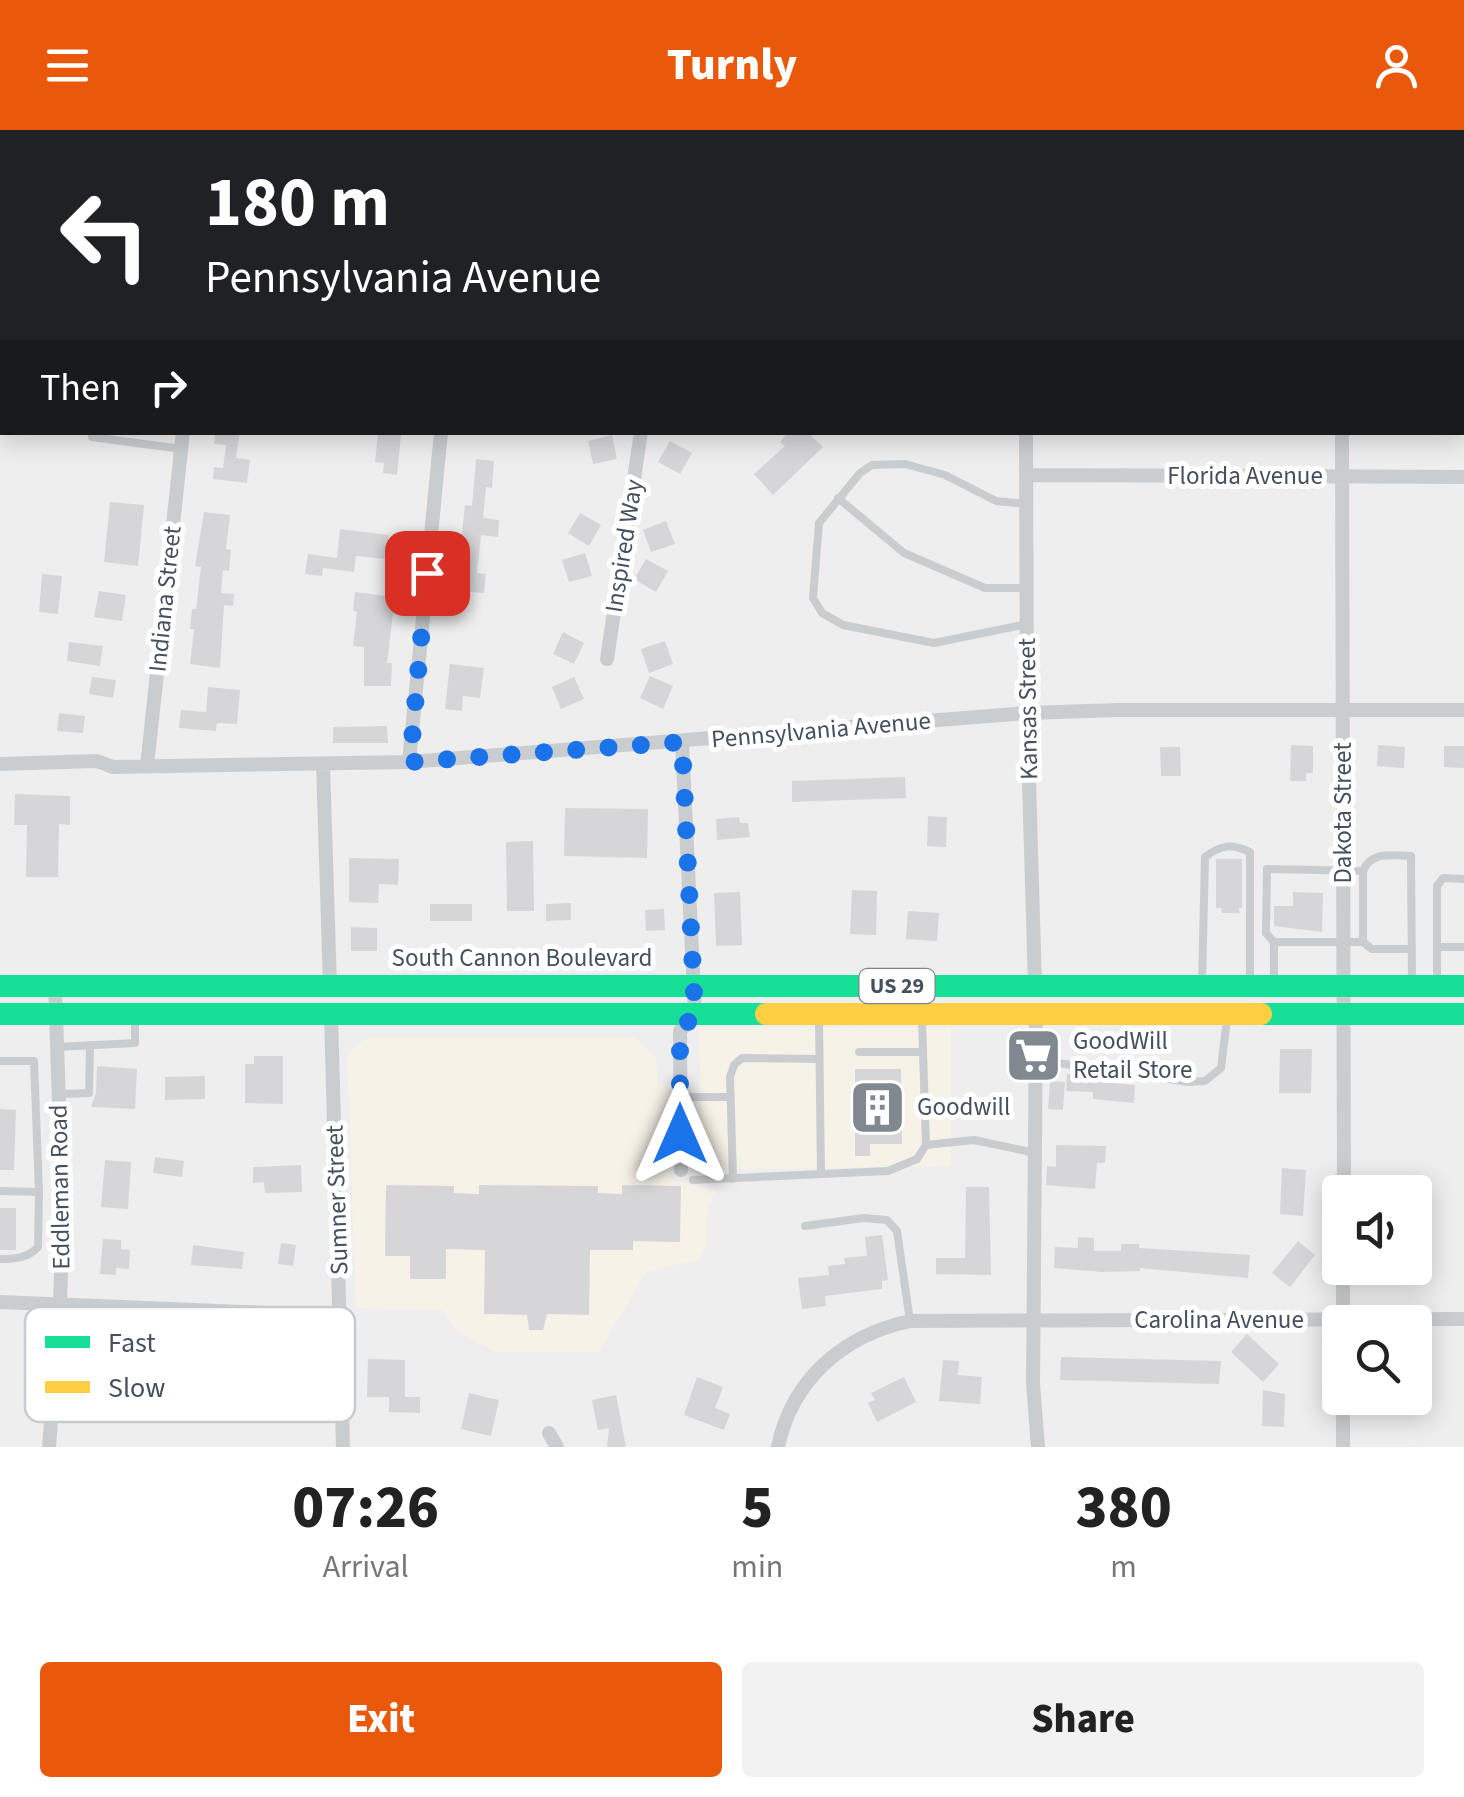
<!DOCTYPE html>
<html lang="en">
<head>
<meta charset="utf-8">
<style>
  :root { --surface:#fff; --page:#f2f2f2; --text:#222; --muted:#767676; --accent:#ea580c }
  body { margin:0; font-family:"Source Sans 3",sans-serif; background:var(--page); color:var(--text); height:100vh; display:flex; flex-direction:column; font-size:38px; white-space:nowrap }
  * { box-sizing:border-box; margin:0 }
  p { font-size:32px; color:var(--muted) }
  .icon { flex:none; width:55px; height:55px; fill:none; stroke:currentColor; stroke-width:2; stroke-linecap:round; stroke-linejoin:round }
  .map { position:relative; height:1317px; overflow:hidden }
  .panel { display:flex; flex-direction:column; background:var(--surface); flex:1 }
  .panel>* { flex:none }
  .banner { position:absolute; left:0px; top:0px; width:1465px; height:305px; box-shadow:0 5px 25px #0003; background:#202124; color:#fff; overflow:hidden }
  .fabs { position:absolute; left:1322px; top:1045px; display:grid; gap:20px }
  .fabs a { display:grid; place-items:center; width:110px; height:110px; border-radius:10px; background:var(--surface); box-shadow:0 5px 25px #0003; font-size:50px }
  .pin { position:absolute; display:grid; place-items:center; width:85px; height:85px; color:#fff; margin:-42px; border-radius:20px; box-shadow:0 5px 15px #0006 }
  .me { position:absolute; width:110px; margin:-55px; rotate:0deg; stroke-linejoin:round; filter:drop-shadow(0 0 8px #0008) }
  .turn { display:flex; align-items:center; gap:35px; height:210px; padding:0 40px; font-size:45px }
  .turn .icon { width:130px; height:130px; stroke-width:2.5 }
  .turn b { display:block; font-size:70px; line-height:85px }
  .then { display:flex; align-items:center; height:95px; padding:0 40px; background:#0003; gap:20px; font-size:38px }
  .eta { display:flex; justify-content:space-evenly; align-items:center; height:170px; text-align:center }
  .eta b { font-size:60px; font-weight:800; line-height:70px }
  .action { display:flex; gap:20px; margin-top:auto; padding:20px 40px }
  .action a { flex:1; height:115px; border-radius:10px; background:var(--accent); color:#fff; font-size:40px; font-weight:800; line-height:115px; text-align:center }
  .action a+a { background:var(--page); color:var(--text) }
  header { display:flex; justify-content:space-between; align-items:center; height:130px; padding:0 40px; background:var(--accent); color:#fff; font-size:45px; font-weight:800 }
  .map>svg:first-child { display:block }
</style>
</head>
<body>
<header><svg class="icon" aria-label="menu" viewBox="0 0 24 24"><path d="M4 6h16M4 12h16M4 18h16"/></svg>Turnly<svg class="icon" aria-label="person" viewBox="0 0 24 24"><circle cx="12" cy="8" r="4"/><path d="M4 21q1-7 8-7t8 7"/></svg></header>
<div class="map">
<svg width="1464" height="1317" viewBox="0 0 1464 1317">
  <rect width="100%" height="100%" fill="#efeeee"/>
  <path fill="#f7f2e8" d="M699,897L951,898V1036L702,1040Z
    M369,907H634L656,927L658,955H671V1049L718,1062L708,1075L706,1116L700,1129L646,1142L599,1222H496L455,1200L442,1180L356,1178L347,923Z"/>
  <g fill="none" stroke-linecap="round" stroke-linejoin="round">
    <path stroke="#a0e3f3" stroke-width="5" d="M604,2L605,0"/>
  </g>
  <path fill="#d6d6d9" d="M215,302H240L236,328L250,330L247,353L213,349L214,337L223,338L226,315L214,314Z
    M788,302H807L823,317L773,365L754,344L785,316L780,312Z
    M378,303L401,305L397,345L383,343L384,333L375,332Z
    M612,305L617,329L593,334L588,311Z
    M670,311L692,323L680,344L658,332Z
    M476,329L494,331L492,358L486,357L483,388L499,390L498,407L481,405L477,443L486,444L484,463L456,461L465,375L472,376Z
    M110,372L144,375L138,436L104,432Z
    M204,382L230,385L226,419L231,420L229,441L223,440L221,463L234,464L233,476L224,475L220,538L190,534L194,499H190L192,479H196L201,437L195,436Z
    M580,383L601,395L589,416L568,403Z
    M666,391L675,414L651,422L643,400Z
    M340,399L389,405L386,429L356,426L354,442L323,438L322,446L305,444L308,424L337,428Z
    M585,423L592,446L569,452L562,430Z
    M646,429L668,441L656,462L634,449Z
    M42,444L62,446L58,484L39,482Z
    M99,461L126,465L122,491L94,487Z
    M355,462L395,467L387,533H392L391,556H364V517L353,516L357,482L353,481Z
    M563,502L584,513L574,534L553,524Z
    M665,511L673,534L649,543L641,519Z
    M69,512L103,516L100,536L67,531Z
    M450,534L484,538L480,568L463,566L462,581L445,579Z
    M650,546L673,556L663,579L640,568Z
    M92,547L116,550L113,568L89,564Z
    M574,547L584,569L561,579L552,557Z
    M208,557L240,560L237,594L217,593L216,601L179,598L181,580L206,582Z
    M59,583L85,586L83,603L57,601Z
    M387,596L388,613H333V597Z
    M1291,615L1313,616V643H1306V651H1290Z
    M1378,615L1405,617L1404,638L1377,636Z
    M1444,616H1464V638L1444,637Z
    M1160,617H1180L1181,646H1161Z
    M905,647L906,668L792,672V651Z
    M15,664L70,666V695L59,694L58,747H26L27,695H14Z
    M565,678L648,679L647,728L564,726Z
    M928,686L947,687L946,717L927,716Z
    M739,687L740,693H748L750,707L717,710L716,689Z
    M533,711L534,781H507L506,712Z
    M349,728L399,729L398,755L379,754L378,773L349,772Z
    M1216,729H1242V778H1239L1240,783H1222L1221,778H1216Z
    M852,760L877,761L876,805L850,804Z
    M740,762L742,815L716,816L714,763Z
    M1293,762L1323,763L1322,802L1274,796V776H1293Z
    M571,773V790L546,791V774Z
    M430,774H472V791H430Z
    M664,779L665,800L646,801L645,780Z
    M908,781L939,783L937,811L906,809Z
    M351,797L377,798V821H351Z
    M1280,919H1312L1311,963H1279Z
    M254,926H283V974L245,973V934H254Z
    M97,936L137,939L135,979L91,977L96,963Z
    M855,939H901L902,1014H870V1026H855Z
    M1067,944L1090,945V951L1135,955L1134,973L1093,969V962L1066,961Z
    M205,946V969L165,970V947Z
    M1050,951L1065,952L1063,980L1048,979Z
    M0,979L16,980L14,1040H0Z
    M1056,1015L1106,1016L1105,1033H1097L1095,1059L1046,1055L1047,1036L1056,1037Z
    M155,1027L184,1031L182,1047L153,1043Z
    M105,1030L131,1032L128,1079L101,1077Z
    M301,1035L302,1062L265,1063L264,1052L253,1053V1037Z
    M1282,1038L1306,1040L1303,1086L1280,1084Z
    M386,1055L454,1056V1063L479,1064V1055L598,1056V1063L622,1064V1055L681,1056L680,1112L633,1111V1120H590L589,1185L547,1184L543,1200H529L527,1185L484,1184L485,1120L446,1119V1149H410V1126H385Z
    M966,1057H989L991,1145L936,1144V1128H965Z
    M0,1078H16V1120H0Z
    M882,1105L888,1150L882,1151V1159L825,1166L826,1176L802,1179L798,1148L829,1145L828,1136L845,1134L844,1128L867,1126L865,1107Z
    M1078,1107L1094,1108V1121H1121V1114H1139V1118L1250,1125L1248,1148L1140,1138V1141L1102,1142L1054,1138L1055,1117L1078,1118Z
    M103,1109L121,1110V1119L130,1120L129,1139L116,1138V1145L100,1144Z
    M1298,1111L1315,1125L1290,1157L1272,1143Z
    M281,1113L296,1115L293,1136L278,1134Z
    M193,1115L244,1122L242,1139L191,1135Z
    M1379,1138H1400V1155H1380Z
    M1247,1204L1279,1234L1263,1252L1231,1222Z
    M1061,1227L1221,1231L1219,1254L1060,1250Z
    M368,1229L405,1230V1267H420V1283L389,1282V1267H367Z
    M943,1230L959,1231L958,1245L982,1247L980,1274L939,1271Z
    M697,1247L723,1257L715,1278L730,1284L724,1300L684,1285Z
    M904,1247L916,1272L877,1292L868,1273L875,1270L871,1263Z
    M1263,1260L1285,1264L1284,1297L1262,1296Z
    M469,1263L499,1270L491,1306L461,1299Z
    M616,1265L626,1317H607L609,1298L598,1300L592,1270Z"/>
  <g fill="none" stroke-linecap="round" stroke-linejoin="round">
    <path stroke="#cacdcf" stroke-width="8" d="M92,302V307L181,319
      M838,368L904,423L985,458H1027
      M1025,374L996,371L945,345L905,334L872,335L860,343L819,393L813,468L822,483L843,495L934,513L1027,494
      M1274,812L1266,803L1267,739L1363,741
      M1437,817H1464
      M1412,819H1372L1363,812V741C1372,720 1392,726 1411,726L1412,851
      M1437,851V756L1443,748L1464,749
      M1202,854L1205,727C1221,715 1231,713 1250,722V851
      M1274,854V812H1363
      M819,889L821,1044
      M57,917L135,913V885
      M859,922H923
      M1036,930L1189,952L1205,951L1221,938L1227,889
      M0,931H34L39,1062L0,1061
      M59,964L89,963L90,915
      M680,967H731
      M926,1015L974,1010L1036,1023
      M733,1049L730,947L734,935L742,928L819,929
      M693,1050L888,1041L917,1029L926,1015L922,889
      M805,1096L864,1088L887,1090L897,1101L910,1191
      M0,1129C15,1129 28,1128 38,1117L39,1062"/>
    <path stroke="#cacdcf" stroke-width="14" d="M215,2L216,0
      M472,2V0
      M708,2V0
      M1027,2V0
      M1343,2V0
      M0,107H2
      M1026,302L1027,583L1035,856
      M1342,302L1344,1062
      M1026,345L1464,347
      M607,529L641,302
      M409,632L441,302
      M0,634L97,631L113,637L409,632L1027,583L1118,580H1464
      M323,634L330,856
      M147,636L183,302
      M331,884L343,1317
      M1036,884L1033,1254L1038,1317
      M681,1040L680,901L695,884L682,612
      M0,1172L341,1186
      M1343,1192V1138
      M549,1303L557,1317
      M49,1317L60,1172L63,1088L55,856
      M778,1317C792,1249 844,1205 910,1191L1464,1189
      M1343,1317V1268"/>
    <path stroke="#16e098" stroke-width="22" d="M0,856H1464
      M0,884H766
      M1261,884H1464"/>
    <path stroke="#ffcf43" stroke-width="22" d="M766,884H1261"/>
  </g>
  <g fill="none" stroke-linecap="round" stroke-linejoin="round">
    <path stroke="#1a73e8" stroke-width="18" stroke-dasharray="0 32.4" d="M427,443L410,632L682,612L695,884L680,901V1004"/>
  </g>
  <defs>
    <symbol id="supermarket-square" viewBox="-11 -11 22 22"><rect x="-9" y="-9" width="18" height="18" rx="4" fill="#808890" stroke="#fff"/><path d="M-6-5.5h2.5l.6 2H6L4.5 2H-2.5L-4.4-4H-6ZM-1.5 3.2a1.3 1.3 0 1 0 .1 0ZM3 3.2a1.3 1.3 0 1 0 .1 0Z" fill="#fff"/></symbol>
    <symbol id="building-square" viewBox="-11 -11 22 22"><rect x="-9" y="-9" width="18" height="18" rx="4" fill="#808890" stroke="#fff"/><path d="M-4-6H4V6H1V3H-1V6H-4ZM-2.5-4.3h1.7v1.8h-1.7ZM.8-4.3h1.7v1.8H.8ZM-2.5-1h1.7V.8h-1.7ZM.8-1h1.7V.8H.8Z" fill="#fff"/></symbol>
  </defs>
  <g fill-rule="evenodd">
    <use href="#supermarket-square" x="1002" y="894" width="63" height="63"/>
    <use href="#building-square" x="846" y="946" width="63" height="63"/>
  </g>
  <g text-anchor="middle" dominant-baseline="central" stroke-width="10" stroke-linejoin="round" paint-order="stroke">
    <rect fill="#fff" stroke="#7c858e" stroke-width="2.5" x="859.5" y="839" width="75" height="34" rx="8"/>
    <g font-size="22" font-weight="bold" fill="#44515d">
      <text x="897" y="856">US 29</text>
    </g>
    <g font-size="25" fill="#44515d" stroke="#fff">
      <text x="1245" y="346">Florida Avenue</text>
      <text transform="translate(624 416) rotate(-81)">Inspired Way</text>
      <text transform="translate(165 469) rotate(-84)">Indiana Street</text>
      <text transform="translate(1028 579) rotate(-91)">Kansas Street</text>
      <text transform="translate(821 600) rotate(-5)">Pennsylvania Avenue</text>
      <text transform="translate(1343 683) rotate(-90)">Dakota Street</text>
      <text x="522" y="828">South Cannon Boulevard</text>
      <text transform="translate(60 1057) rotate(-91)">Eddleman Road</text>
      <text transform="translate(337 1070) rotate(-92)">Sumner Street</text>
      <text x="1219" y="1190">Carolina Avenue</text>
    </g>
    <g font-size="25" fill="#44515d" stroke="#fff" text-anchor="start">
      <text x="1073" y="911">GoodWill<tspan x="1073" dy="29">Retail Store</tspan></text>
      <text x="917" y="977">Goodwill</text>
    </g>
  </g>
  <rect x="25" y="1177" width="330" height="115" rx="15" fill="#fff" stroke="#c7cbce" stroke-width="2.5"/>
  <rect x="45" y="1206" width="45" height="12" fill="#16e098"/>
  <rect x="45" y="1251" width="45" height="12" fill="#ffcf43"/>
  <g font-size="28" fill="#44515d">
    <text x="108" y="1222">Fast</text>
    <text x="108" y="1267">Slow</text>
  </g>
</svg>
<div class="fabs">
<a><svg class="icon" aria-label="sound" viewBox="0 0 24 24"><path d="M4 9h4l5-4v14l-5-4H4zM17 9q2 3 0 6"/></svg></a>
<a><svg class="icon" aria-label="search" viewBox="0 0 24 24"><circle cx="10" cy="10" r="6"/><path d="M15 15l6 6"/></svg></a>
</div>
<div class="pin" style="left:427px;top:443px;background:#d93025"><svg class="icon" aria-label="arrive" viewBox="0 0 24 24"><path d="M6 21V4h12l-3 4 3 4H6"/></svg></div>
<svg class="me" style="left:680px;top:1004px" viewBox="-20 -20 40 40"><path d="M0-17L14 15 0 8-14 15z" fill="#1a73e8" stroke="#fff" stroke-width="4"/></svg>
<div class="banner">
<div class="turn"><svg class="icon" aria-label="left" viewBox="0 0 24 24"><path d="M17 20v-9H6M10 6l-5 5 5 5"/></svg><div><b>180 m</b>Pennsylvania Avenue</div></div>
<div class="then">Then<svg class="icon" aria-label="right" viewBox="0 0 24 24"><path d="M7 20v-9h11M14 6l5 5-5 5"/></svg></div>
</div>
</div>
<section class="panel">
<div class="eta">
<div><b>07:26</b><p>Arrival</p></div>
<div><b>5</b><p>min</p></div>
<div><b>380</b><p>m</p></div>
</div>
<div class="action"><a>Exit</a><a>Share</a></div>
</section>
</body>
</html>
